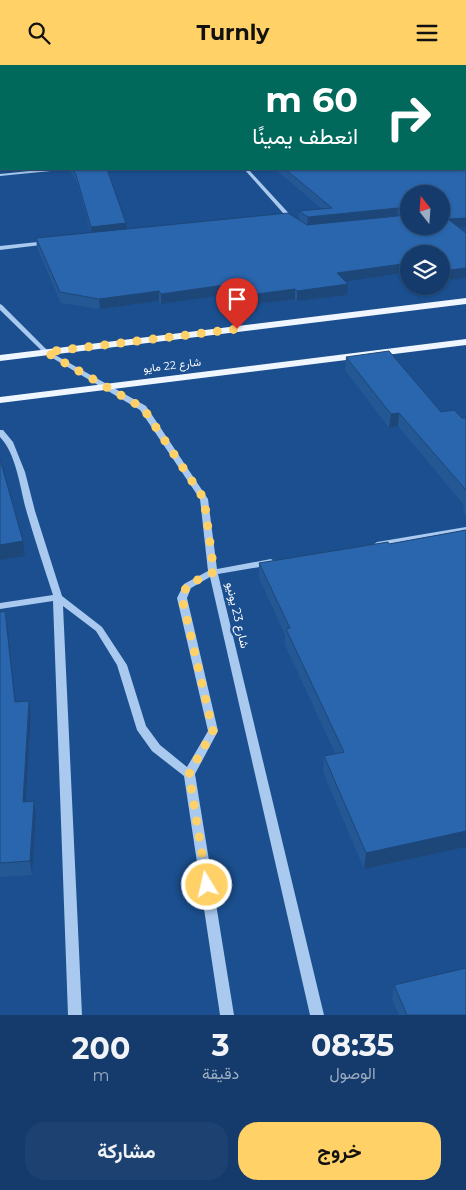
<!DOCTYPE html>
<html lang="ar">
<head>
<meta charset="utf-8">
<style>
  :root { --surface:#143b6b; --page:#1d4271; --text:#f1f3f6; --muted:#9dadc1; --line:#33557e; --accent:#ffd166 }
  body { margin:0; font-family:Montserrat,Vazirmatn,sans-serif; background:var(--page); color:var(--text); direction:rtl; height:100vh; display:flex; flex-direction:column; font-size:19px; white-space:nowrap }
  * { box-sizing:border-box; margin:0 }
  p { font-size:16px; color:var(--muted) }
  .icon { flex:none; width:28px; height:28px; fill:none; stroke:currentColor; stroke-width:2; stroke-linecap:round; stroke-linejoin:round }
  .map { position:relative; height:950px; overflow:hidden; direction:ltr }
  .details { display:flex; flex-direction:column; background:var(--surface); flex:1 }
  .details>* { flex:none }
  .top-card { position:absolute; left:0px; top:0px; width:466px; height:105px; box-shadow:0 1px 4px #0004,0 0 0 1px var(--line); direction:rtl; background:#00695c; color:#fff; overflow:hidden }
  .needle { width:32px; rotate:343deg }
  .fabs { position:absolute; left:400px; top:120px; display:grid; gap:10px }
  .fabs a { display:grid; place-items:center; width:50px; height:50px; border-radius:50%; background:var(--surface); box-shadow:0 1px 4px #0004,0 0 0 1px var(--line); font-size:25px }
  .pin { position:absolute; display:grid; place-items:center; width:42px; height:42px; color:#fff; margin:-51px -21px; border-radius:50% 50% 50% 0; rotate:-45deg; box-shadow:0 0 5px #0007 }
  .pin .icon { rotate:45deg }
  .me { position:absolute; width:55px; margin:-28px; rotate:351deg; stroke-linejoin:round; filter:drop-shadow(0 0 4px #0008) }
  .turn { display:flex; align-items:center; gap:18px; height:105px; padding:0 25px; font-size:22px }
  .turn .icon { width:65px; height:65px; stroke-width:2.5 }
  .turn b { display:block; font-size:35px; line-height:42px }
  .eta { display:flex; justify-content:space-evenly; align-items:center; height:85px; text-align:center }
  .eta b { font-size:30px; font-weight:700; line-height:35px }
  .action { display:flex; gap:10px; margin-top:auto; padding:10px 25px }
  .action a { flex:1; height:58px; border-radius:20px; background:var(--accent); color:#111; font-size:20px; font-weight:700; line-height:58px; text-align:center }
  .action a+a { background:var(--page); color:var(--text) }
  header { display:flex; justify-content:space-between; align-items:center; height:65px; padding:0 25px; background:var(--accent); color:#111; font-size:22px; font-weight:700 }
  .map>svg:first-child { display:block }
</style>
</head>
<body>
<header><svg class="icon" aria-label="menu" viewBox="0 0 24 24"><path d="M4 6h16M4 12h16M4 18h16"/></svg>Turnly<svg class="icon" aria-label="search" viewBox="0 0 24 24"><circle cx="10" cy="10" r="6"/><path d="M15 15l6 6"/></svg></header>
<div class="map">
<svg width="466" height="950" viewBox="0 0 466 950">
  <rect width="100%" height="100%" fill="#1b4f8f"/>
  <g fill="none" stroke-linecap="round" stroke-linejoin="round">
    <path fill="#a9c9ee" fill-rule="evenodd" d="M304,0H309L310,1H306Z
      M0,43H1V45H0Z
      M49,104H63L61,105L0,111V109Z
      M244,104H248L295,155V157H291Z
      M47,176L49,177V179L0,185V181Z
      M0,239L2,240L48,286L146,341L208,434L217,504L271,494L275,497L271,500L218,509L324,950H310L210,512L191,523L187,533L218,666L195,709L234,950H220L184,711L152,686L137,665L117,600L96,566L63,541L82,950H68L53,536L0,544V538L53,530C44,503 35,475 27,448C20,424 17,390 0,372V365H3L13,377L25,407L35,446L62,531L102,562L127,600L146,661L160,680L187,702L208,666L177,533L184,519L208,506L200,434L140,345L44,288L0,245Z
      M466,462V468L377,483L373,480L377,477Z"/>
    <path fill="#f0f6ff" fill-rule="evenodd" d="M466,233V239L0,296V290Z
      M466,274V280L0,338V332Z"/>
  </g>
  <path fill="#245895" d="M465,4H466V162H459L466,168V213L441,216V189H409V207L345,216L347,230L297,236L295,234L234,242L224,230L161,239L159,236L100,244L61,238L37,183L36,173L91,168L77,117L69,104H107L127,164L299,155V146L322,144L275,104H465Z
    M346,292L441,347L462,353H466V450L463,447L464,440L398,361L389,363L345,305Z
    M466,465V782L364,804L323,707L324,691L335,688L285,580V570L259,513V498L389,479Z
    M5,546L15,637L31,650L26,737L34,736L36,751L32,810L0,812V547Z
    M394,920L466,950H399L392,934Z"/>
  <path fill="#1d4779" d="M398,143L397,152L307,161L308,152Z
    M466,153V162L447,163L448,154Z
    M126,158L127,166L91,169V162Z
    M409,198V207L336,218L337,208Z
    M466,203V213L441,216V206Z
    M348,219L347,230L297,236V226Z
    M224,220V230L161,239V229Z
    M295,224V234L234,242V232Z
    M159,226V236L100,244L99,234Z
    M399,348L398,361L389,363L391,349Z
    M23,476L25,491L0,495V480Z
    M5,546L7,559L17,651L15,637Z
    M29,636L31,650L25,751L23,737Z
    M34,736L36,751L32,810L30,796Z
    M466,766V782L364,804L366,788Z"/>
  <path fill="#2a66ad" stroke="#1d4779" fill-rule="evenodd" d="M0,0H96L98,1H1V2H0Z
    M465,4H466V34H465Z
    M0,7H1V28H0Z
    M465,39H466V80H465Z
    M465,85H466V153L448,154L466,168V203L441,206V189H409V198L337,208L348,219L297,226L295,224L234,232L224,220L161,229L159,226L99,234L60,227L36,173L288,148L307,160L398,151L402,148V145L398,143L308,152L299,146L332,143L285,104H465ZM409,129H441V161H409Z
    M73,104H107L126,158L91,162L76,110Z
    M389,286L441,347L454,345L462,353H466V425L399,348L391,349L346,292Z
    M0,394L23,476L0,480Z
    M466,465V766L366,788L324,691L344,687L286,564L290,563L259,498L388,477L389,479Z
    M5,546L15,637L29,636L23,737L34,736L30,796L0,798V547Z
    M466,903V950H407L394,920Z"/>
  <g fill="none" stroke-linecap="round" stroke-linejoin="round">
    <path stroke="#ffd166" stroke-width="9" stroke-dasharray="0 16.2" d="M207,820L189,709L213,666L182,533L187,520L214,507L204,434L143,343L46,287L237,264"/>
  </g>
  <g text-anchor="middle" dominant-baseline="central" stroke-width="5" stroke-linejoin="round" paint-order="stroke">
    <g font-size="11" fill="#fff" stroke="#1b4f8f">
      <text transform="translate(172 300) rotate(-7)">شارع 22 مايو</text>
    </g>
    <g font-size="12" fill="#fff" stroke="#1b4f8f">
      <text transform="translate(238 550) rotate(77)">شارع 23 يونيو</text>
    </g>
  </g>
</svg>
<div class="fabs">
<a><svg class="needle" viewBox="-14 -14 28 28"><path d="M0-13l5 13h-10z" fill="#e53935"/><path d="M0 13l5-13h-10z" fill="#9dadc1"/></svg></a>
<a><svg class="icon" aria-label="layers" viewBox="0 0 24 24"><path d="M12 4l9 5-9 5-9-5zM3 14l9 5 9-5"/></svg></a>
</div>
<div class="pin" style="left:237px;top:264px;background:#d93025"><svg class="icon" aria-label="arrive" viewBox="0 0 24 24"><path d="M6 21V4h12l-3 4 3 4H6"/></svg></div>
<svg class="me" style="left:207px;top:820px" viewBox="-20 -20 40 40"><circle r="17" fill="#ffd166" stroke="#fff" stroke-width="3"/><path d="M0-11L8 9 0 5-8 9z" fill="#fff"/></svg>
<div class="top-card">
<div class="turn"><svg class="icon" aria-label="right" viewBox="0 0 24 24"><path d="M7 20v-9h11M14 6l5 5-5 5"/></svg><div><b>60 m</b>انعطف يمينًا</div></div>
</div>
</div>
<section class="details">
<div class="eta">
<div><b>08:35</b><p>الوصول</p></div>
<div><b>3</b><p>دقيقة</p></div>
<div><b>200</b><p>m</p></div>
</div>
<div class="action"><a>خروج</a><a>مشاركة</a></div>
</section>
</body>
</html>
